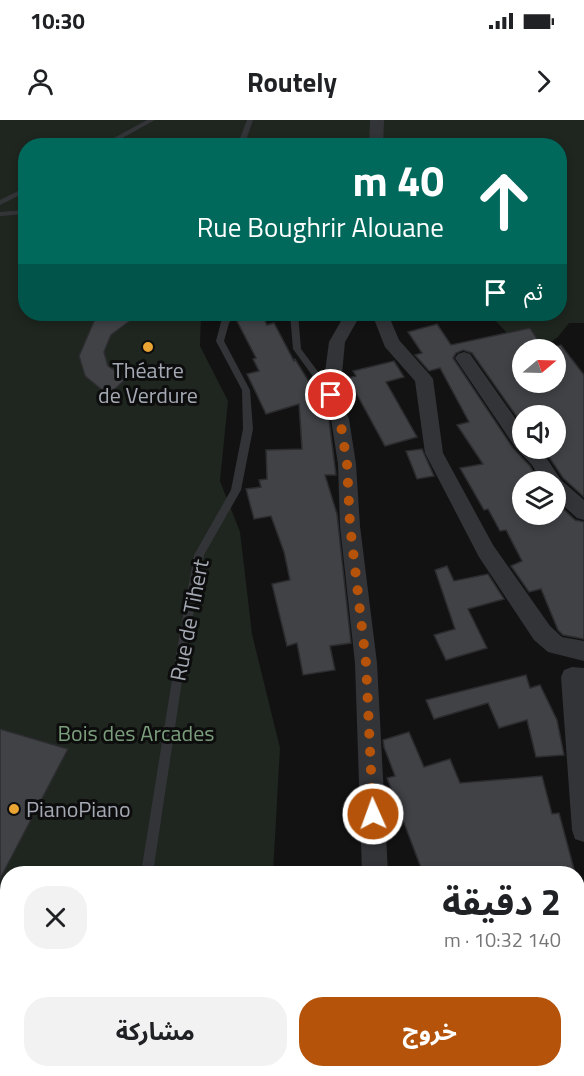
<!DOCTYPE html>
<html lang="ar">
<head>
<meta charset="utf-8">
<style>
  :root { --surface:#fff; --page:#f2f2f2; --text:#202124; --muted:#757577; --accent:#b45309 }
  body { margin:0; font-family:"Titillium Web","Noto Sans Arabic",sans-serif; background:var(--page); color:var(--text); direction:rtl; height:100vh; display:flex; flex-direction:column; font-size:22px; white-space:nowrap }
  * { box-sizing:border-box; margin:0 }
  p { font-size:20px; color:var(--muted) }
  .icon { flex:none; width:33px; height:33px; fill:none; stroke:currentColor; stroke-width:2; stroke-linecap:round; stroke-linejoin:round }
  .map { position:relative; flex:1; overflow:hidden; direction:ltr }
  .side { position:absolute; left:0px; top:746px; width:585px; height:212px; display:flex; flex-direction:column; background:var(--surface); border-radius:24px 24px 0 0; box-shadow:0 3px 9px #0003; direction:rtl }
  .side>* { flex:none }
  .guide { position:absolute; left:18px; top:18px; width:549px; height:183px; border-radius:24px; box-shadow:0 3px 9px #0003; direction:rtl; background:#00695c; color:#fff; overflow:hidden }
  .needle { width:39px; rotate:71deg }
  .controls { position:absolute; left:512px; top:219px; display:grid; gap:12px }
  .controls a { display:grid; place-items:center; width:54px; height:54px; border-radius:50%; background:var(--surface); box-shadow:0 3px 9px #0003; font-size:30px }
  .pin { position:absolute; display:grid; place-items:center; width:51px; height:51px; color:#fff; margin:-26px; border:3px solid #fff; border-radius:50%; box-shadow:0 2px 6px #0007 }
  .me { position:absolute; width:66px; margin:-33px; rotate:358deg; stroke-linejoin:round; filter:drop-shadow(0 0 4px #0008) }
  .turn { display:flex; align-items:center; gap:21px; height:126px; padding:0 24px; font-size:27px }
  .turn .icon { width:78px; height:78px; stroke-width:2.5 }
  .turn b { display:block; font-size:42px; line-height:51px }
  .then { display:flex; align-items:center; height:57px; padding:0 24px; background:#0003; gap:12px; font-size:22px }
  .round { display:grid; place-items:center; flex:none; width:63px; height:63px; border-radius:24px; background:var(--page) }
  .summary { display:flex; align-items:center; justify-content:space-between; height:102px; padding:0 24px }
  h1 { font-size:36px; font-weight:700; line-height:45px }
  .cta { display:flex; gap:12px; margin-top:auto; padding:12px 24px }
  .cta a { flex:1; height:69px; border-radius:24px; background:var(--accent); color:#fff; font-size:24px; font-weight:700; line-height:69px; text-align:center }
  .cta a+a { background:var(--page); color:var(--text) }
  .status { display:flex; justify-content:space-between; align-items:center; height:42px; padding:0 30px; background:var(--surface); direction:ltr }
  .status svg { height:16px; fill:currentColor }
  header { display:flex; justify-content:space-between; align-items:center; height:78px; padding:0 24px; background:var(--surface); font-size:27px; font-weight:700 }
  .map>svg:first-child { display:block }
</style>
</head>
<body>
<div class="status"><b>10:30</b><svg viewBox="0 0 49 12"><path d="M0 12V9h3v3zM5 12V6h3v6zM10 12V3h3v9zM15 12V0h3v12zM26 1h20v11H26zM47 4h2v5h-2z"/></svg></div>
<header><svg class="icon" aria-label="forward" viewBox="0 0 24 24"><path d="M9 5l7 7-7 7"/></svg>Routely<svg class="icon" aria-label="person" viewBox="0 0 24 24"><circle cx="12" cy="8" r="4"/><path d="M4 21q1-7 8-7t8 7"/></svg></header>
<div class="map">
<svg width="584" height="956" viewBox="0 0 584 956">
  <rect width="100%" height="100%" fill="#121213"/>
  <path fill="#1e261f" d="M0,0H584V203H569L558,217L544,227L509,215L489,194H560V26H26V194H201L200,226L228,281L220,361L240,412L252,514L280,628L273,753H8V950H260V956H0Z"/>
  <path fill="#414246" stroke="#2c2c2f" stroke-width="1.5" fill-rule="evenodd" d="M107,194H139L111,215L104,232L108,246L127,258L108,275L85,256L79,236L94,201Z
    M262,195L267,205L274,203L294,241L295,239L323,285L329,300L336,355H325L337,394L351,523L330,526L335,550L303,555L297,523L287,526L272,464L290,460L284,432L271,396L254,399L246,369L261,367L259,360L267,359L266,330L302,329L299,284L266,294L247,254L259,251L253,239L256,238L237,201Z
    M437,204L451,225L530,208L544,229L561,225L584,255V377L563,358L543,328H555V296H522V304L472,233L463,230L456,233L453,238L513,328L530,346L539,362H522V394H555V381L575,400L584,402V519L563,515L558,510L541,469L529,472L511,446L522,441L506,410L500,411L488,389L484,390L460,348L483,344L457,305L469,302L440,248L429,251L415,235L422,233L408,212ZM522,230H555V262H522Z
    M394,241L404,257L386,262L417,317L385,326L348,258L356,256L353,251Z
    M422,329L434,356L417,359L406,331Z
    M447,446L454,461L488,454L504,479L468,489L487,528L446,540L434,515L455,509L435,450Z
    M526,555L530,568L540,565L557,600L564,635L536,637L527,600L499,608L488,583L434,599L426,580Z
    M0,609L68,629L0,759Z
    M409,612L424,647L450,639L460,663L542,656L552,694L559,693L575,753H423L387,658L395,656L384,627L383,620Z"/>
  <g fill="none" stroke-linecap="round" stroke-linejoin="round">
    <path fill="#333438" fill-rule="evenodd" d="M147,0H155L108,26H99Z
      M247,0H253L244,26H237Z
      M26,67V72L0,85V80Z
      M26,90V94L0,96V92Z
      M228,194H236L229,203L224,221L250,270L253,309L241,370L204,435L185,541L153,753H141L175,541L194,435L231,370L243,309L242,270L216,221L221,202Z
      M290,194H298L301,229L334,273V277H328L293,229Z
      M110,950H124L123,956H109Z"/>
    <path fill="#333438" fill-rule="evenodd" d="M370,0H384L383,26H369Z
      M345,194H361L345,222L340,275L349,299L356,344L360,406L377,543L388,753H362L355,543L340,406L338,344L331,299L322,275L329,222Z
      M372,194H388L399,220L430,255L433,259L443,333L493,425L550,506L562,517L584,521V541L548,532L534,520L479,437L425,333L415,261L385,227Z
      M464,232L470,234L522,308V328H540L561,360L584,380V400L577,398L555,378V362H542L532,345L515,327L455,238L458,234Z
      M572,547L584,548V722L575,719L572,710L561,557L564,550Z
      M387,950H415L416,956H388Z"/>
  </g>
  <g fill="none" stroke-linecap="round" stroke-linejoin="round">
    <path stroke="#b45309" stroke-width="10" stroke-dasharray="0 18" d="M331,275L340,299L347,344L350,405L366,543L373,694"/>
  </g>
  <g fill="#e9a434" stroke="#0d0d0e" stroke-width="2">
    <circle cx="148" cy="227" r="6"/>
    <circle cx="14" cy="689" r="6"/>
  </g>
  <g text-anchor="middle" dominant-baseline="central" stroke-width="6" stroke-linejoin="round" paint-order="stroke">
    <g font-size="22" fill="#a4a9b3" stroke="#0d0d0e">
      <text x="148" y="250">Théatre<tspan x="148" dy="25">de Verdure</tspan></text>
      <text x="26" y="689" text-anchor="start">PianoPiano</text>
    </g>
    <g font-size="22" fill="#a4a9b3" stroke="#0d0d0e">
      <text transform="translate(189 500) rotate(-79)">Rue de Tihert</text>
    </g>
    <g font-size="22" fill="#7b9e7c" stroke="#0d0d0e">
      <text x="136" y="613">Bois des Arcades</text>
    </g>
  </g>
</svg>
<div class="controls">
<a><svg class="needle" viewBox="-14 -14 28 28"><path d="M0-13l5 13h-10z" fill="#e53935"/><path d="M0 13l5-13h-10z" fill="#757577"/></svg></a>
<a><svg class="icon" aria-label="sound" viewBox="0 0 24 24"><path d="M4 9h4l5-4v14l-5-4H4zM17 9q2 3 0 6"/></svg></a>
<a><svg class="icon" aria-label="layers" viewBox="0 0 24 24"><path d="M12 4l9 5-9 5-9-5zM3 14l9 5 9-5"/></svg></a>
</div>
<div class="pin" style="left:331px;top:275px;background:#d93025"><svg class="icon" aria-label="arrive" viewBox="0 0 24 24"><path d="M6 21V4h12l-3 4 3 4H6"/></svg></div>
<svg class="me" style="left:373px;top:694px" viewBox="-20 -20 40 40"><circle r="17" fill="#b45309" stroke="#fff" stroke-width="3"/><path d="M0-11L8 9 0 5-8 9z" fill="#fff"/></svg>
<div class="guide">
<div class="turn"><svg class="icon" aria-label="ahead" viewBox="0 0 24 24"><path d="M12 20V5M6 11l6-6 6 6"/></svg><div><b>40 m</b>Rue Boughrir Alouane</div></div>
<div class="then">ثم<svg class="icon" aria-label="arrive" viewBox="0 0 24 24"><path d="M6 21V4h12l-3 4 3 4H6"/></svg></div>
</div>
<section class="side">
<div class="summary"><div><h1>2 دقيقة</h1><p>140 m · 10:32</p></div><a class="round"><svg class="icon" aria-label="close" viewBox="0 0 24 24"><path d="M6 6l12 12M18 6L6 18"/></svg></a></div>
<div class="cta"><a>خروج</a><a>مشاركة</a></div>
</section>
</div>
</body>
</html>
